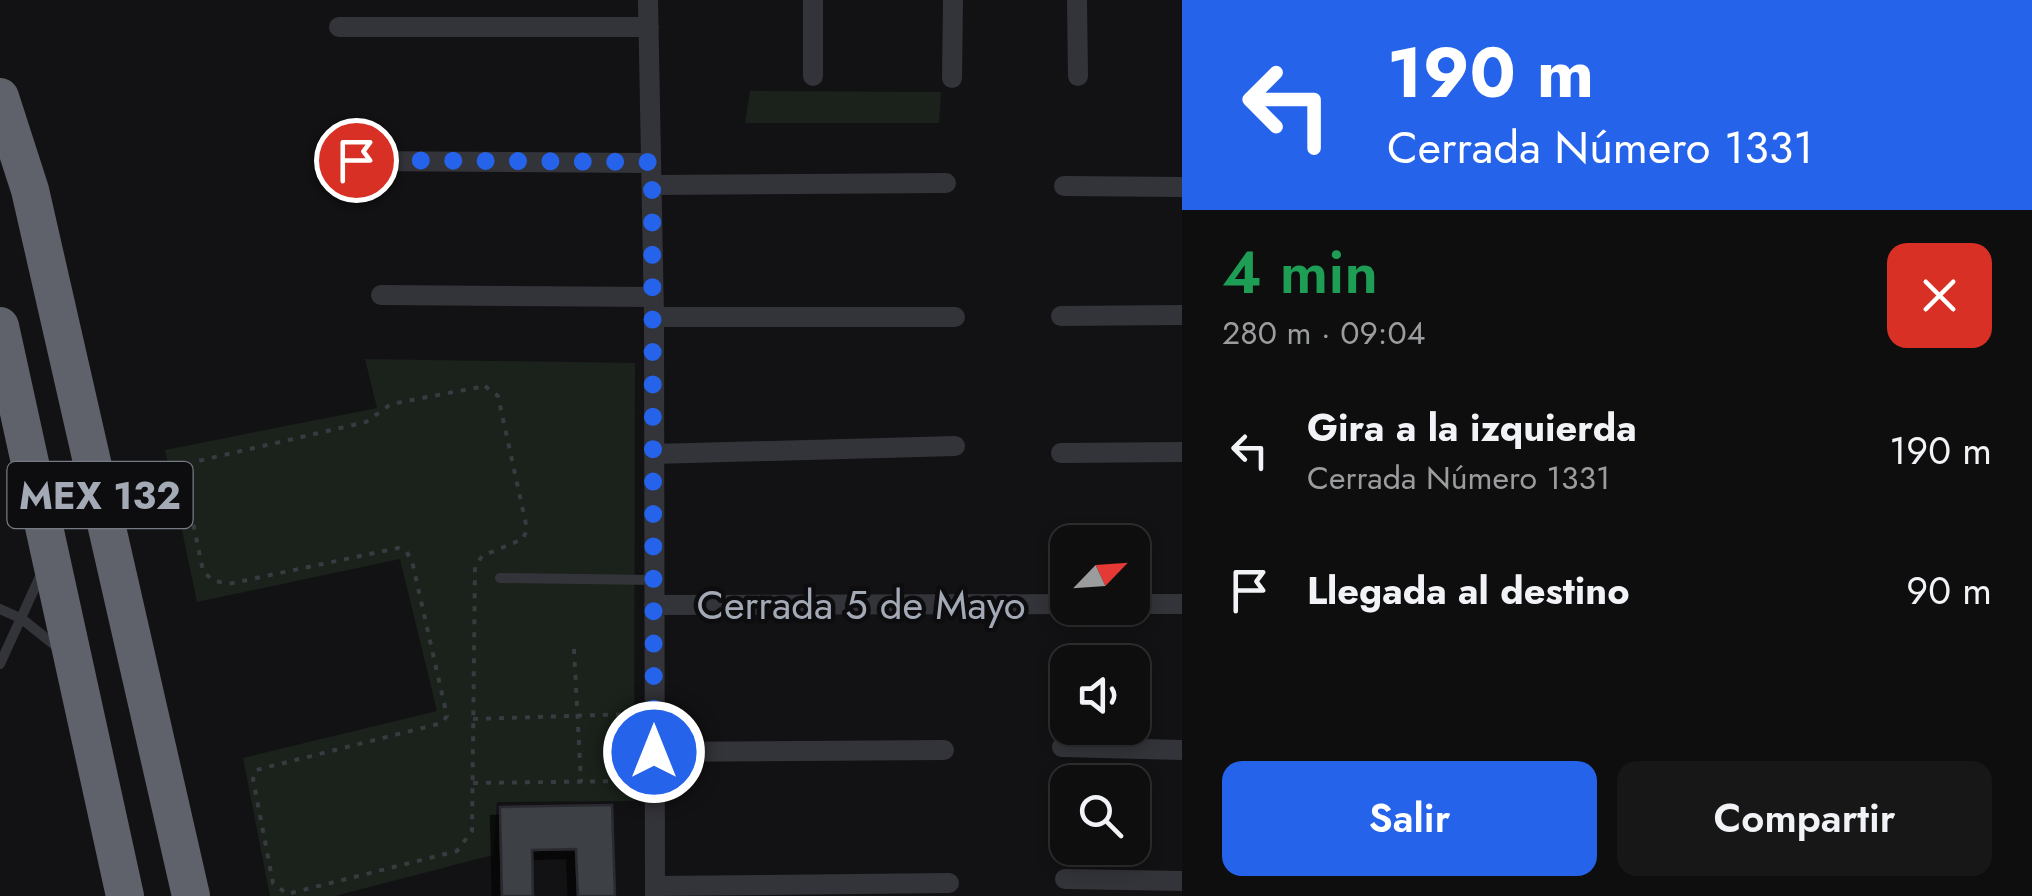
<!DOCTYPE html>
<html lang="es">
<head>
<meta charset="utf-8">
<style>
  :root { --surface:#0e0e0f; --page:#171718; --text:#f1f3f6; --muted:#9b9c9e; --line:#2e2e2f; --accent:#2563eb }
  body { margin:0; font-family:Jost,sans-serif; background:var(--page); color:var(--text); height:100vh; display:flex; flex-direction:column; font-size:38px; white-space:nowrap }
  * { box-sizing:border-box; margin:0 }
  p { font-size:32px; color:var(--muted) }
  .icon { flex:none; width:55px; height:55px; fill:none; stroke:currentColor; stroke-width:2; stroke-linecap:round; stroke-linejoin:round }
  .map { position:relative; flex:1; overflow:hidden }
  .details { display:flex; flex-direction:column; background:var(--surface); width:850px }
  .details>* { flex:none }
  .banner { background:#2563eb; color:#fff; overflow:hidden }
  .needle { width:65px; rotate:65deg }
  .tools { position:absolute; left:1050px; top:525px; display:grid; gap:20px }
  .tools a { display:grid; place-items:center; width:100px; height:100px; border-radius:20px; background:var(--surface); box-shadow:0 5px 15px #0003,0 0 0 2px var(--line); font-size:50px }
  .pin { position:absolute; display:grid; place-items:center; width:85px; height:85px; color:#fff; margin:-42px; border:5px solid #fff; border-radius:50%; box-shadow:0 2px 10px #0007 }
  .me { position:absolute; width:110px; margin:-55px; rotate:0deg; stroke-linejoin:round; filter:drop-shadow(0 0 8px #0008) }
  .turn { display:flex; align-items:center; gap:35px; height:210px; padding:0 40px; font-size:45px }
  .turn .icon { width:130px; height:130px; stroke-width:2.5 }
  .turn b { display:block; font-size:70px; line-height:85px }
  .round { display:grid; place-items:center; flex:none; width:105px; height:105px; border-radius:20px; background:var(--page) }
  .overview { display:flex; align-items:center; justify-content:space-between; height:170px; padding:0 40px }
  h1 { font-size:60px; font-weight:600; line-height:75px; color:#1e9e55 }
  .primary-button { display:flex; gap:20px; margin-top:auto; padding:20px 40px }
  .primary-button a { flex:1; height:115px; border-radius:20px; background:var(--accent); color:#fff; font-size:40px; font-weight:600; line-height:115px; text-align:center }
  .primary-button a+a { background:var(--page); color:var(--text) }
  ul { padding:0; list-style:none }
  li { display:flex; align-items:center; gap:30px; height:140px; padding:0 40px }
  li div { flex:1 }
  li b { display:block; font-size:38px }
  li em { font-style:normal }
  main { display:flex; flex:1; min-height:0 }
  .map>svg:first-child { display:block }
</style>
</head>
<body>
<main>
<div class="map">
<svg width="1182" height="896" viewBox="0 0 1182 896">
  <defs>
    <filter id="shadow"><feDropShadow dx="-9" dy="9" stdDeviation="0" flood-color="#0009"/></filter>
  </defs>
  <rect width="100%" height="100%" fill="#121214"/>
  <path fill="#1a221b" d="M750,91L941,92L939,123H745Z
    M365,359L635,363L634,801L497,802L493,855L335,896H270L243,758L437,711L400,559L197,602L165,450L377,408Z"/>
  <path fill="#3e3f44" stroke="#2c2c30" stroke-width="2.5" filter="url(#shadow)" d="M612,805L615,896H578L576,849L532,850L533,896H502L500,807Z"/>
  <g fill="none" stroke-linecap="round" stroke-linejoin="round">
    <path stroke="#393b40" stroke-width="4" stroke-dasharray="5 8" stroke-linecap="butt" d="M485,386L498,396L527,529L523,539L482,556L475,567L472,831L457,851L287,894L273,883L253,779L256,770L442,723L447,716L412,561L406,551L398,548L228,584L212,580L203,571L183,474L198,461L366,422L391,404Z
      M574,649L581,782
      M473,719L633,714
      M473,783L633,781"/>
    <path stroke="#333439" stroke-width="10" d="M500,578L654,580
      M0,609L22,619L57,647
      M0,664L42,572"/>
    <path stroke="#333439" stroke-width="20" d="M648,0L654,317L655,896
      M813,0V76
      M1077,0L1078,76
      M339,27H649
      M952,78L953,0
      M356,161L651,163
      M652,185L946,183
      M1064,186L1182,187
      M381,295L654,297
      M1061,316L1182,315
      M654,317H955
      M1061,453L1182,452
      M654,454L955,446
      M1132,604H1182
      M654,605L1068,604
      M1062,747L1182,750
      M654,752L944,750
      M1065,879L1182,881
      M655,886L949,883"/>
    <path stroke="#5f626a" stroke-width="38" d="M0,97L30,190L191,896
      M0,326L125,896"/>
  </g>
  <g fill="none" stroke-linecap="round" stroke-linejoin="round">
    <path stroke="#2563eb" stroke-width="18" stroke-dasharray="0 32.4" d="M356,160L652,162L654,752"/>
  </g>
  <g text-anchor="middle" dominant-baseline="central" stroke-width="9" stroke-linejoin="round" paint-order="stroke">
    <rect fill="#0d0d0f" stroke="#767a83" stroke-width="2.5" x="7.5" y="462" width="185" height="66" rx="8"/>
    <g font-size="38" font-weight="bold" fill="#a3a9b5">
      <text x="100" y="495">MEX 132</text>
    </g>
    <g font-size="40" fill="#a3a9b5" stroke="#0d0d0f">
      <text x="861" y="605">Cerrada 5 de Mayo</text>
    </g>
  </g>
</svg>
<div class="tools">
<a><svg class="needle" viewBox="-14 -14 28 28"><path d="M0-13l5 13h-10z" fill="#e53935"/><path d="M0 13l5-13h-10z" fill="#9b9c9e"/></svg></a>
<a><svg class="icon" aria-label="sound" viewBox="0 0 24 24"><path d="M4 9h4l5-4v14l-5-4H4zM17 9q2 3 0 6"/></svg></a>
<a><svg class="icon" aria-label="search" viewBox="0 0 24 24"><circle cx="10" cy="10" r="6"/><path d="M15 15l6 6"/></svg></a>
</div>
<div class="pin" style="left:356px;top:160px;background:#d93025"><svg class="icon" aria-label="arrive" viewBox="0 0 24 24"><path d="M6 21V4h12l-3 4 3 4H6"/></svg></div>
<svg class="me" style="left:654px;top:752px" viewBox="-20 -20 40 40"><circle r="17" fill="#2563eb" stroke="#fff" stroke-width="3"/><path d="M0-11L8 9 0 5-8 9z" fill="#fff"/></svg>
</div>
<section class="details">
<div class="banner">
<div class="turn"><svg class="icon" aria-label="left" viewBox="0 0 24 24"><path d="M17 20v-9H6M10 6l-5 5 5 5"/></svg><div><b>190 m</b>Cerrada Número 1331</div></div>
</div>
<div class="overview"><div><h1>4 min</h1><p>280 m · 09:04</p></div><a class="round" style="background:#d93025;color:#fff"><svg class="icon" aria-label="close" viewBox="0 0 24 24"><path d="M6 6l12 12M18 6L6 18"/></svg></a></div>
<ul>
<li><svg class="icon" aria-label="left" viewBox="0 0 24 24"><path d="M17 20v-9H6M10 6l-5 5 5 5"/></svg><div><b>Gira a la izquierda</b><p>Cerrada Número 1331</p></div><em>190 m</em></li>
<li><svg class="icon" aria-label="arrive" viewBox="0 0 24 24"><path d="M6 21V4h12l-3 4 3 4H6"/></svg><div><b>Llegada al destino</b></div><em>90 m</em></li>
</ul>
<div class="primary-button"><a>Salir</a><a>Compartir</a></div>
</section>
</main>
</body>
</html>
